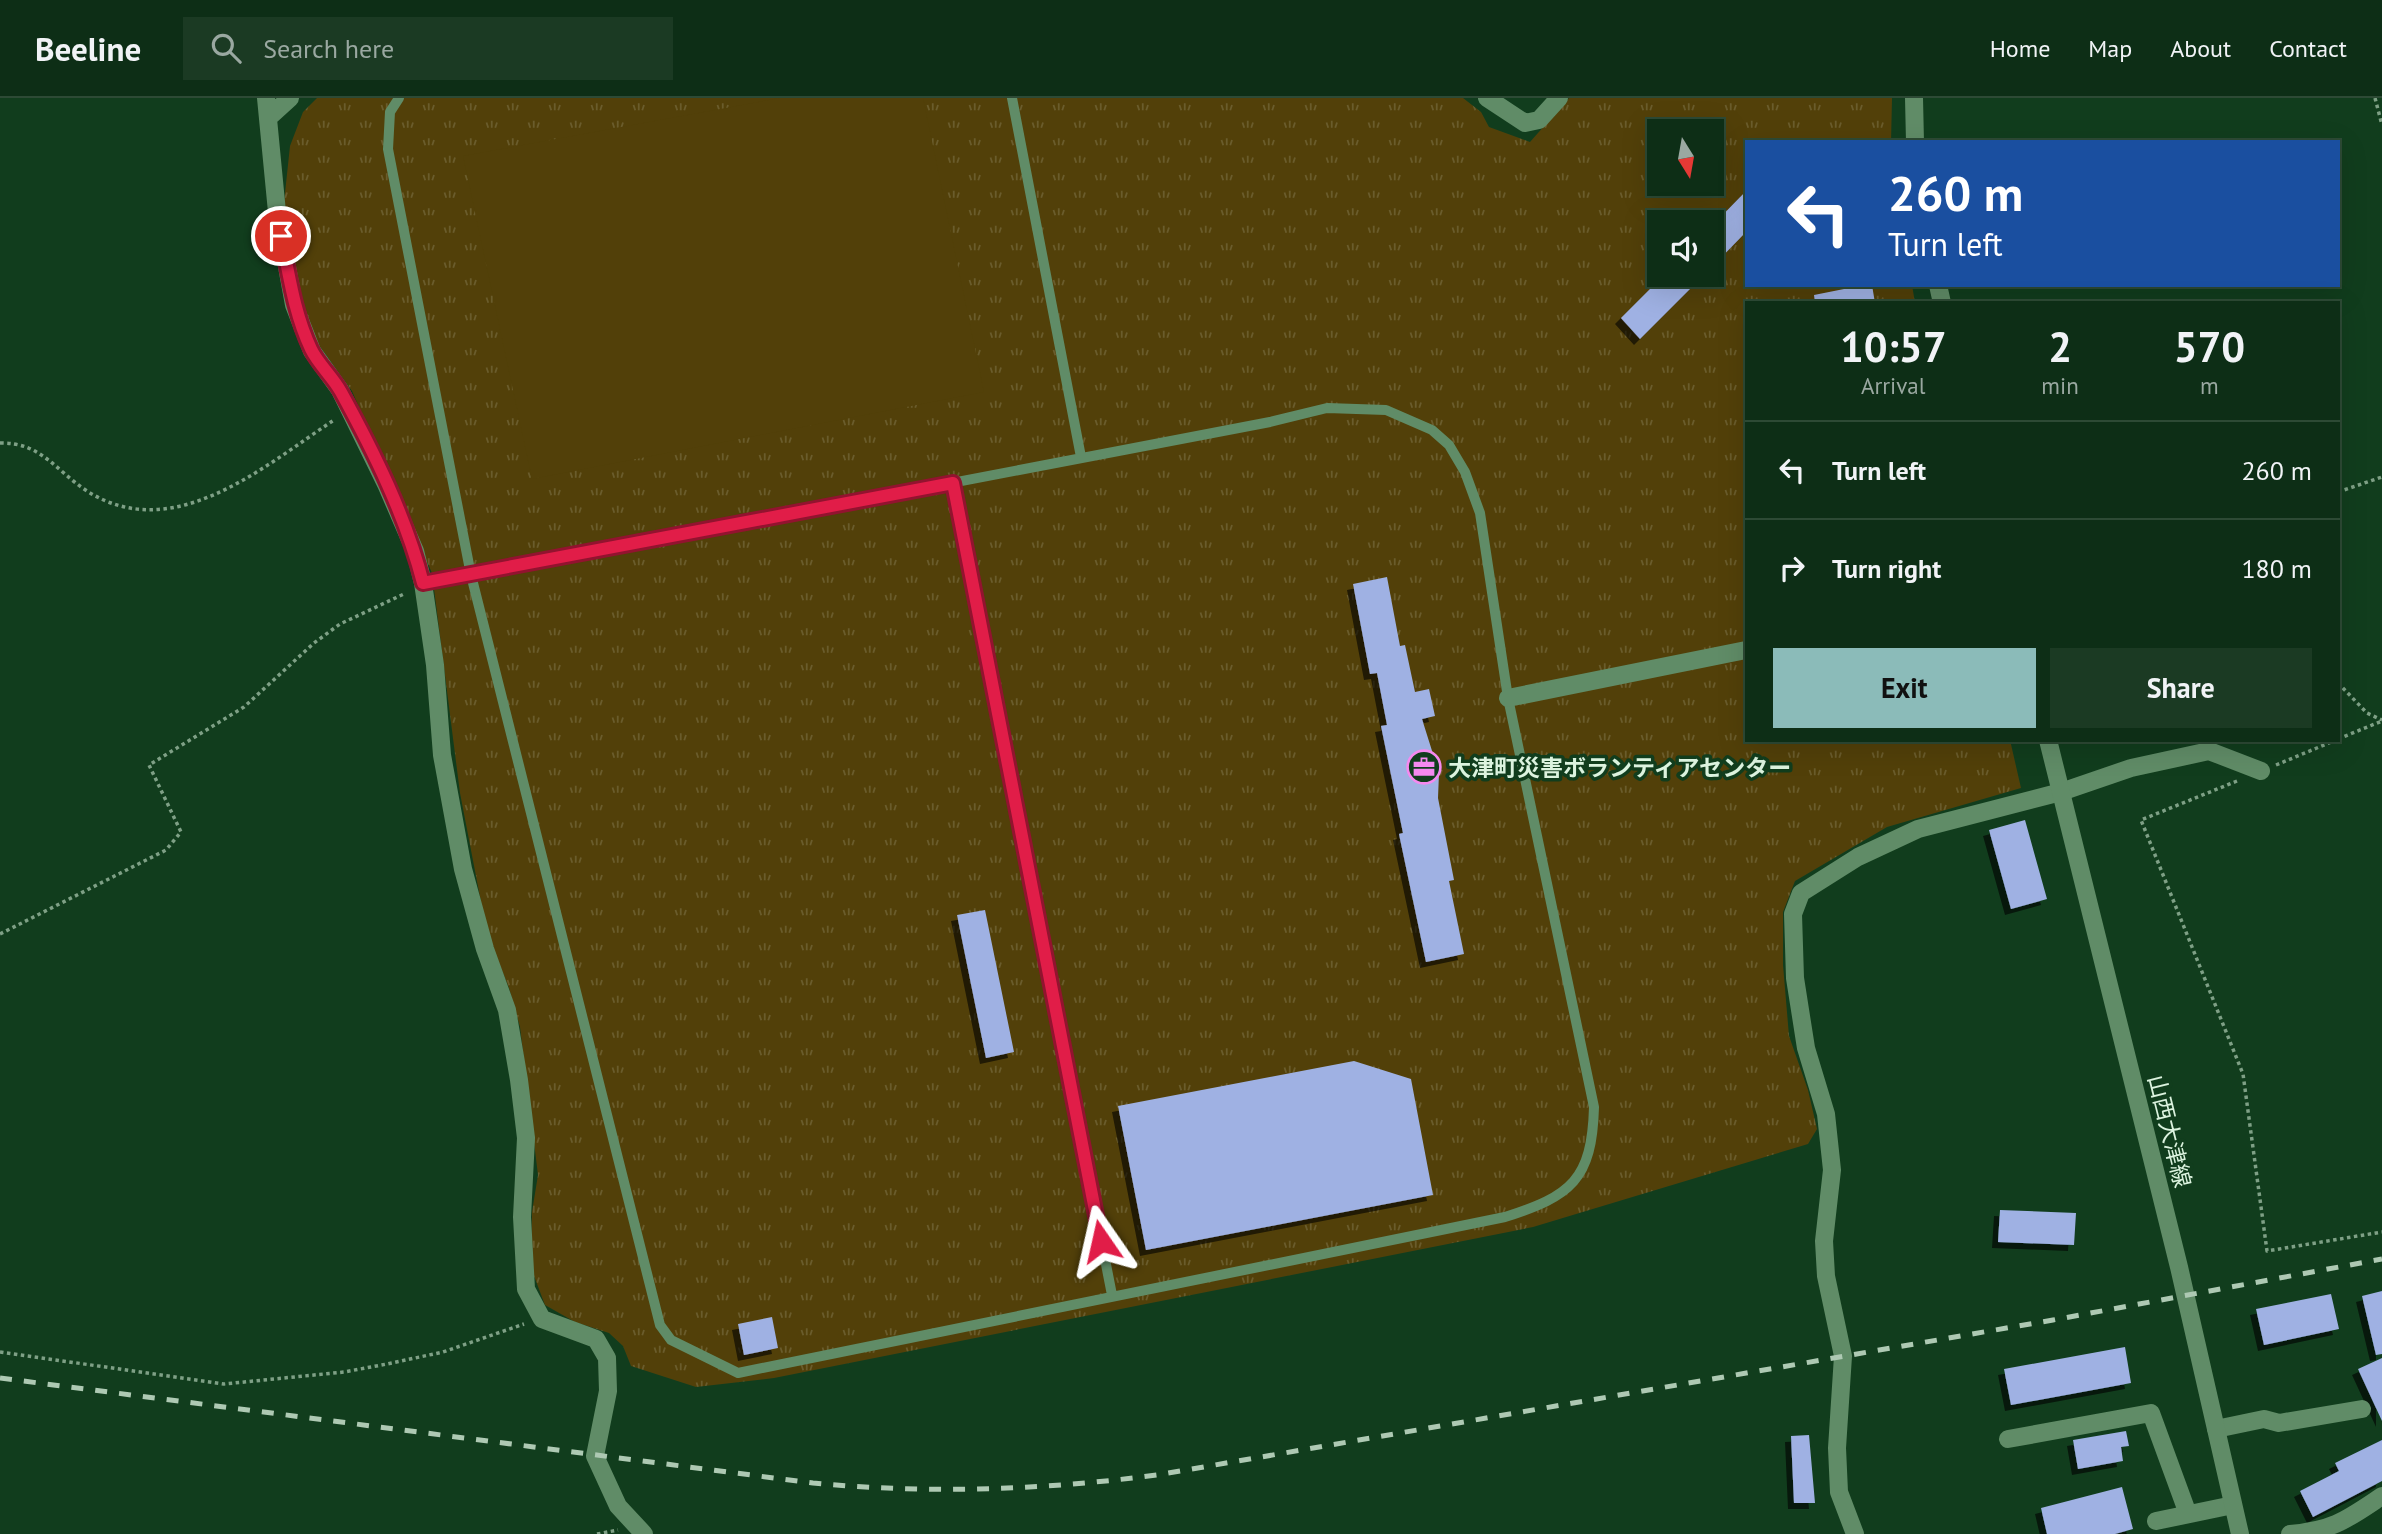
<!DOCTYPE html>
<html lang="en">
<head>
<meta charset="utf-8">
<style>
  :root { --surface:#0d2e16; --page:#1b3a23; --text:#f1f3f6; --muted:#9aa8a1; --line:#2d4a35; --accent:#8bbbb9 }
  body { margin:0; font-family:"PT Sans","Noto Sans JP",sans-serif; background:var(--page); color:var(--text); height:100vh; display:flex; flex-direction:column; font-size:26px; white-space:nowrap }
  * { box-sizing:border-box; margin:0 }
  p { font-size:23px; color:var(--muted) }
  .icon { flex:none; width:38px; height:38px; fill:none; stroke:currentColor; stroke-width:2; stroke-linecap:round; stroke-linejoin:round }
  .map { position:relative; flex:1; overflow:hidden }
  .sheet { position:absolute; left:1745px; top:203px; width:595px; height:441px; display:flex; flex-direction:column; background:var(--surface); border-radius:0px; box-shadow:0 7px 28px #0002,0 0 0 2px var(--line) }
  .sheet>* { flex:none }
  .guide { position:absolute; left:1745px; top:42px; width:595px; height:147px; border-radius:0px; box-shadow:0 7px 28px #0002,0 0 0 2px var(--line); background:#1a4fa0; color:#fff; overflow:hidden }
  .needle { width:46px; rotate:169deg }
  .controls { position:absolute; left:1647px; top:21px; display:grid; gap:14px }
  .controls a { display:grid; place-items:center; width:77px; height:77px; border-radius:0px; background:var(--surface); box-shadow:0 7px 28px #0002,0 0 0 2px var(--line); font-size:35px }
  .pin { position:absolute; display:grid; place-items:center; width:60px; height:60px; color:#fff; margin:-30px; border:4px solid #fff; border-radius:50%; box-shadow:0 2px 7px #0007 }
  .me { position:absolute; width:77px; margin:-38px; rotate:349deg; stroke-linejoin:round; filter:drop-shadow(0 0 5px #0008) }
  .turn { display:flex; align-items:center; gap:24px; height:147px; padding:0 28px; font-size:32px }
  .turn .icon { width:91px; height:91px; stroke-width:2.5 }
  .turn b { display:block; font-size:49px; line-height:60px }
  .eta { display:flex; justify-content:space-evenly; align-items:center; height:119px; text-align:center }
  .eta b { font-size:42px; font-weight:700; line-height:49px }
  .button { display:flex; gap:14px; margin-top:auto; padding:14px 28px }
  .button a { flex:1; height:80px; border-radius:0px; background:var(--accent); color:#111; font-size:28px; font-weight:700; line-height:80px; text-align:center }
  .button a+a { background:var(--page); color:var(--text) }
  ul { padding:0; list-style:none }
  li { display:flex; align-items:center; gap:21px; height:98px; padding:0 28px; border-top:2px solid var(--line) }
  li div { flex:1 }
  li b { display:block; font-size:26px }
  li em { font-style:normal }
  header { display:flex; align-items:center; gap:42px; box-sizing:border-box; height:98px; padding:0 35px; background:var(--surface); border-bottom:2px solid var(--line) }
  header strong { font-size:33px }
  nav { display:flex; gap:38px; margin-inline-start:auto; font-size:24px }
  .search { width:490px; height:63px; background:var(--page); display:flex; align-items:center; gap:18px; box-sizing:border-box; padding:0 24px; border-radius:0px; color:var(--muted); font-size:26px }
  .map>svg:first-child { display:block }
</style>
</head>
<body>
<header>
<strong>Beeline</strong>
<div class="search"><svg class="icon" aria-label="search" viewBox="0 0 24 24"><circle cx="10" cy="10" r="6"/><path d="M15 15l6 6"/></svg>Search here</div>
<nav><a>Home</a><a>Map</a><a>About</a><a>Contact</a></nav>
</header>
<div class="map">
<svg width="2382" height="1436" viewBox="0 0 2382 1436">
  <defs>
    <pattern id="grass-tufts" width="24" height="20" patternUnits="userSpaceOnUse" patternTransform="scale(1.75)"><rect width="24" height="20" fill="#524009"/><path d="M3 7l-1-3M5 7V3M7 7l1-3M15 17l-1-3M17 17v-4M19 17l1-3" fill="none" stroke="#6a5c2c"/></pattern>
    <filter id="shadow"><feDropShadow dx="-6" dy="6" stdDeviation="0" flood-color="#0009"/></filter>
  </defs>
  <rect width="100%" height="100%" fill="#113d1d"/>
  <path fill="url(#grass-tufts)" fill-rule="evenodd" d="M317,0H1463L1481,14L1489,29L1530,44L1569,0H1892L1891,44H1746V187H1912L1915,205H1746V642H2010L2021,690L1887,729L1795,783L1783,814V867L1789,938L1808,992L1817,1031L1808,1046L1533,1129L774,1280L696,1289L631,1268L623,1248L609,1235L575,1224L545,1207L531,1170L532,1114L538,1077L520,929L509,890L487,835L460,695L432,475L352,293L311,236L298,200L283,114L290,48L303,14ZM1659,33H1712V86H1659ZM1659,124H1712V177H1659Z"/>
  <path fill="#524009" d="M780,0H923L984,294L532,381L463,58Z"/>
  <path fill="#9fb1e3" filter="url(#shadow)" d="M1746,93V134L1712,169V128Z
    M1664,177H1704L1640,241L1621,220Z
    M1864,187H1872L1875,205H1815L1814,197Z
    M1387,479L1400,548L1405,547L1415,594L1429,591L1435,618L1422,621L1439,675L1438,700L1454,782L1449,783L1464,856L1426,864L1399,736L1403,735L1381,628L1387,627L1377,575L1370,576L1353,486Z
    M2025,722L2047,801L2011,811L1989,732Z
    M985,812L1014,954L986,960L957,817Z
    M1354,963L1411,981L1433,1097L1146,1152L1118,1008Z
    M2000,1112L2076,1115L2074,1147L1998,1144Z
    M2382,1193V1256L2376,1257L2362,1198Z
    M2331,1196L2339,1231L2264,1247L2256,1211Z
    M772,1219L778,1250L744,1257L738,1226Z
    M2125,1249L2131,1285L2011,1307L2004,1271Z
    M2382,1260V1323L2358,1271Z
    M2126,1333L2129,1348L2121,1349L2123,1363L2078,1371L2073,1342Z
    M1809,1337L1815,1405H1794L1791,1338Z
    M2382,1342V1383L2313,1419L2300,1393L2339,1373L2335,1365Z
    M2122,1389L2133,1431L2115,1436H2047L2041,1410Z"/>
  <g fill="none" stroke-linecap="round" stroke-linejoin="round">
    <path stroke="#7fa086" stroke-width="3.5" stroke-dasharray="3.5 3.5" stroke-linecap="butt" d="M2375,0L2382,27
      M0,345C41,344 56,373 87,393C173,448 263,369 334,322
      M2338,394L2382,379
      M2338,585L2367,615L2382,622
      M2338,641L2382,623
      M2276,667L2336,642
      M2237,683L2141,722L2243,976L2267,1153L2382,1134
      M0,836L166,752L181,734L149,667L244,609L314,545L340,526L406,495
      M0,1254L224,1286L344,1274L387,1266L443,1254L524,1226
      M597,1436L618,1432"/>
    <path stroke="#608c67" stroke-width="10" d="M399,0L390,14L388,51L471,477L660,1227L671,1242L738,1275L1505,1119C1571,1098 1592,1082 1594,1009L1508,600L1480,415L1465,374L1449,347L1432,332L1386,312L1327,310L1270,324L471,477L423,485
      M1012,0L1081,359
      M953,385L1112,1197"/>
    <path stroke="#608c67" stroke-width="18" d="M266,0L277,114L294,207L312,253L340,292L386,386L415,453L423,485L435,567L442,657L463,771L485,851L507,912L519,982L526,1040L522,1119L526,1191L542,1221L596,1241L607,1260L608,1293L595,1358L618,1408L644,1436
      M1487,0L1525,25L1539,22L1559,0
      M268,20L290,0
      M1508,600L1746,552
      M2216,1331L2264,1321L2279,1325L2362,1311
      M2008,1341L2151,1315L2188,1416
      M2156,1423L2233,1407
      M1855,1436L1839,1394L1837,1350L1843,1258L1826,1178L1824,1143L1832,1072L1826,1016L1806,950L1795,880L1793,816L1801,795L1858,759L1918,731L2061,694L2131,670L2209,653L2261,673
      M2290,1436C2334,1432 2346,1422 2382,1398"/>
    <path stroke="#608c67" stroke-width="18" d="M1914,0L1915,44
      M1938,187L1942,205
      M2048,642L2179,1169L2240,1436"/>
    <path stroke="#aec9b3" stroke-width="5" stroke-dasharray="12 12" stroke-linecap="butt" d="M0,1280L813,1385C929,1396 1042,1392 1157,1377L2053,1222L2382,1161"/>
  </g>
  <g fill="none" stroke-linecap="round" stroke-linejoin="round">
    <defs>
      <path id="route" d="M281,138C289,176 294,215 311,251C318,266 333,279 341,294C374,354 406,419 423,485L953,385L1101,1143"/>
    </defs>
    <use href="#route" stroke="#92132f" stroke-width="18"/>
    <use href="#route" stroke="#e11d48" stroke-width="12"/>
  </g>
  <defs>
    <symbol id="office-ring" viewBox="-11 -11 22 22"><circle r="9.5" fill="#113d1d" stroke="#f589ef" stroke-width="1.5"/><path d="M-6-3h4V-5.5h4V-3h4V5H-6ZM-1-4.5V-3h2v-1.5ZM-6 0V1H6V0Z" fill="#f589ef"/></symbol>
  </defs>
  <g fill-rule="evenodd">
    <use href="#office-ring" x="1405" y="650" width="38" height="38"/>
  </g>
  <g text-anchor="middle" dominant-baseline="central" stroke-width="7" stroke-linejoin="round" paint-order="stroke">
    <g font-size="23" font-weight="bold" fill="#dcf3df" stroke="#113d1d" text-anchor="start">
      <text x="1448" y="669">大津町災害ボランティアセンター</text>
    </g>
    <g font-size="23" fill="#dcf3df" stroke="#113d1d">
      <text transform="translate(2170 1033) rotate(76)">山西大津線</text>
    </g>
  </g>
</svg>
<div class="controls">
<a><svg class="needle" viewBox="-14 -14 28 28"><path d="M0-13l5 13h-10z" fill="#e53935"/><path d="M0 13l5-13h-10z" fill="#9aa8a1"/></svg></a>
<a><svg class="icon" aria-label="sound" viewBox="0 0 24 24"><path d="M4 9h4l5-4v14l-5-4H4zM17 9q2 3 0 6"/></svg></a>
</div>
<div class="pin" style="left:281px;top:138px;background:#d93025"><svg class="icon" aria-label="arrive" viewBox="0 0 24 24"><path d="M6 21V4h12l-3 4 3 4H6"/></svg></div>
<svg class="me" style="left:1101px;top:1143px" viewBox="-20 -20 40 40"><path d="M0-17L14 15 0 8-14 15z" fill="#e11d48" stroke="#fff" stroke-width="4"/></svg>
<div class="guide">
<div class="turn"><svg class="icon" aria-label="left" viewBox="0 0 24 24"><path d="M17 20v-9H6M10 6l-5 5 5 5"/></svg><div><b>260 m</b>Turn left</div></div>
</div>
<section class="sheet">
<div class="eta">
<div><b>10:57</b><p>Arrival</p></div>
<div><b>2</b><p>min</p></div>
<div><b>570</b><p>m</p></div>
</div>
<ul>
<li><svg class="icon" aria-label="left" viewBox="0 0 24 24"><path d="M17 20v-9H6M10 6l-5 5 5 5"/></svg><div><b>Turn left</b></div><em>260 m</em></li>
<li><svg class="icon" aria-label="right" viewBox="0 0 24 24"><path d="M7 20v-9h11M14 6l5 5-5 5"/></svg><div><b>Turn right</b></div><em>180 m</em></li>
</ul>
<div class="button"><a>Exit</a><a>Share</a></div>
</section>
</div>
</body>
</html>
